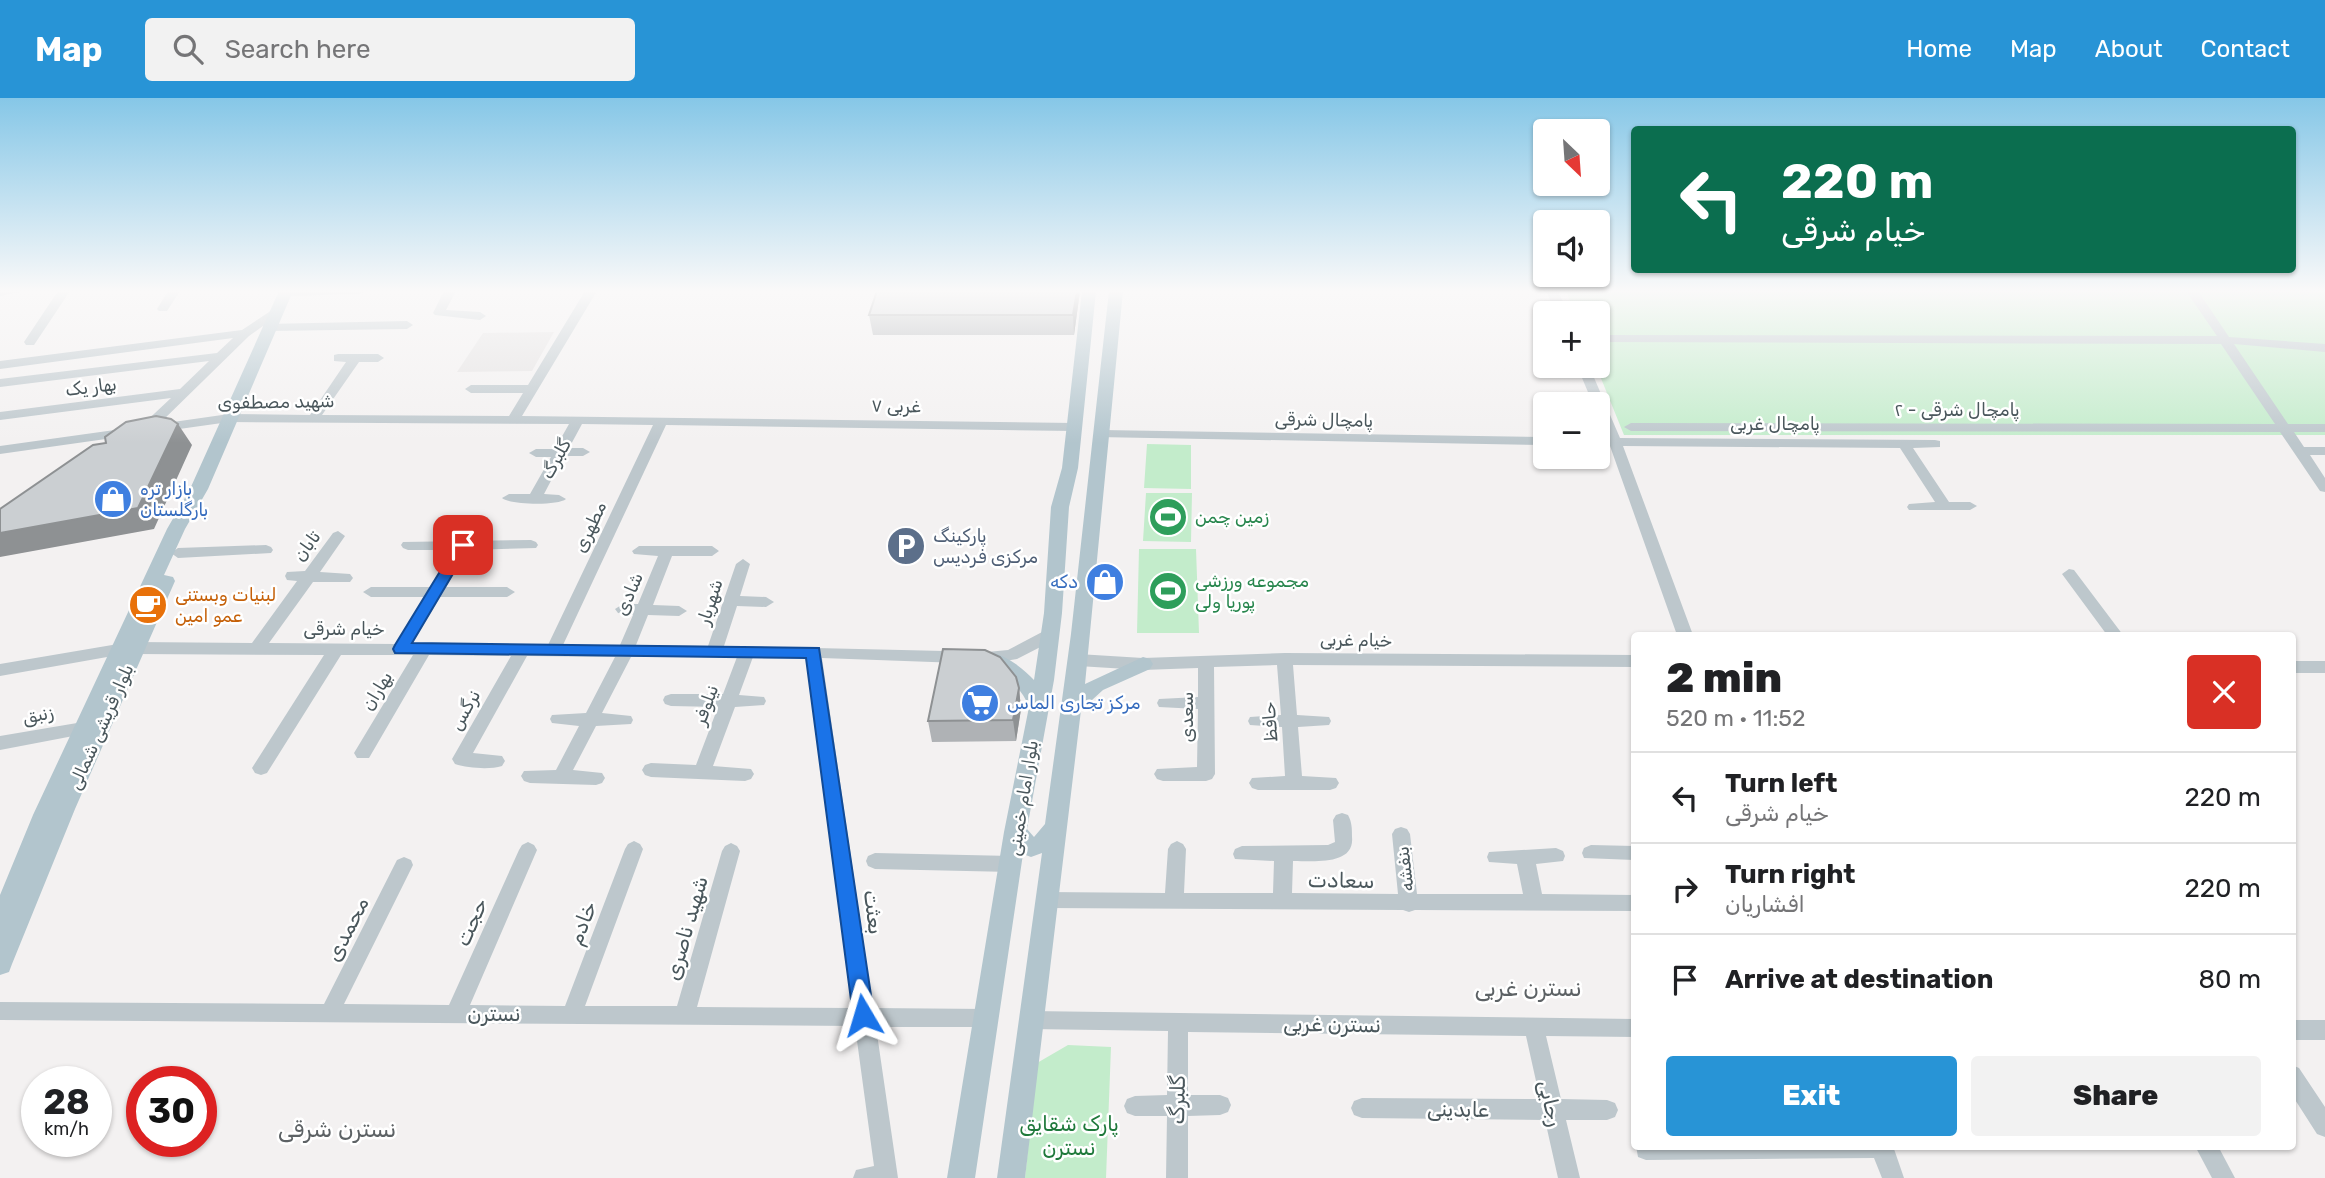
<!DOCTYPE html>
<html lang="en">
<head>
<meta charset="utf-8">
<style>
  :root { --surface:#fff; --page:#f2f2f2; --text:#202124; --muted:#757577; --line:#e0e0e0; --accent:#2894d6 }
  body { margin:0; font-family:Rubik,Vazirmatn,sans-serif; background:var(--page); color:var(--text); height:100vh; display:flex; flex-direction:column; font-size:26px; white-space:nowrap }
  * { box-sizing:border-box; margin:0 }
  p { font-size:23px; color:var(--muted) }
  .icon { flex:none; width:38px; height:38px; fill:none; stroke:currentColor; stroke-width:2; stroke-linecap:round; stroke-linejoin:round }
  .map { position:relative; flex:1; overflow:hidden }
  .drawer { position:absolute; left:1631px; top:534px; width:665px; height:518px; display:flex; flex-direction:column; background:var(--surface); border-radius:7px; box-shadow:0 2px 5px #0004 }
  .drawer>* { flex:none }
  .guide { position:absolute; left:1631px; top:28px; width:665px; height:147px; border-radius:7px; box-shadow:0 2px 5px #0004; background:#0b6e4f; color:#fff; overflow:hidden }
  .needle { width:46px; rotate:155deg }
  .controls { position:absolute; left:1533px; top:21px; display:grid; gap:14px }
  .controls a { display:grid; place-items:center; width:77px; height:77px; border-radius:7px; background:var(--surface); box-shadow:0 2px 5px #0004; font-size:35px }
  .speed { position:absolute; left:21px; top:968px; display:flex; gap:14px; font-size:35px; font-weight:700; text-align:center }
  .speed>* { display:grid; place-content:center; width:91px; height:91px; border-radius:50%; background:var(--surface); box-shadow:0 2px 5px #0004; line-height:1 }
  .speed small { font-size:18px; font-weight:400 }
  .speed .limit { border:10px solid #d22; background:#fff; color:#111 }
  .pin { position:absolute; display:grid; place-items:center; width:60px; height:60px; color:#fff; margin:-30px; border-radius:14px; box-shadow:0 4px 10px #0006 }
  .me { position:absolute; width:77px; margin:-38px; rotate:353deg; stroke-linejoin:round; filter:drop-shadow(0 0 5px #0008) }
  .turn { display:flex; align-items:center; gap:24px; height:147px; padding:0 35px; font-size:32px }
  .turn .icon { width:91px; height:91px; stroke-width:2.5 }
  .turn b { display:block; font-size:49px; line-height:60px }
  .round { display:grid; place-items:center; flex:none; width:74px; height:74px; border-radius:7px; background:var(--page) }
  .summary { display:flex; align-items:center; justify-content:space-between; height:119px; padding:0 35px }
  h1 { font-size:42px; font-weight:800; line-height:52px }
  .button { display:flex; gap:14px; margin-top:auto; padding:14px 35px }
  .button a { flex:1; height:80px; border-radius:7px; background:var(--accent); color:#fff; font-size:28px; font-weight:800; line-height:80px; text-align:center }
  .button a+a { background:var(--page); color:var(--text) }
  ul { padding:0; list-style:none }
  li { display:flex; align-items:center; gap:21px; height:91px; padding:0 35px; border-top:2px solid var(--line) }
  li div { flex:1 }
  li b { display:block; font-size:26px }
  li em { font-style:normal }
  header { display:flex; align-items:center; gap:42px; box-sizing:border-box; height:98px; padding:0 35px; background:var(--accent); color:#fff }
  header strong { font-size:33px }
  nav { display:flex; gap:38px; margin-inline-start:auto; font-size:24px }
  .search { width:490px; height:63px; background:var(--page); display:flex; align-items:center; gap:18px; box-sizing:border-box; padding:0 24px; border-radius:7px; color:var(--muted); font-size:26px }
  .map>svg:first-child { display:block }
</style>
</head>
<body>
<header>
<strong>Map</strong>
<div class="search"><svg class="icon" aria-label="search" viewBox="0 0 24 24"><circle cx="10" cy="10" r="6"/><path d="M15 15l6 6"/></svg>Search here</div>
<nav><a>Home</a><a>Map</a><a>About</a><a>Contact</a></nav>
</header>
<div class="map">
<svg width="2325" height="1080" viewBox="0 0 2325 1080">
  <rect width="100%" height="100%" fill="#f3f1f1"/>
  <path fill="#e4e2e2" d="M554,234L532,273L457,274L483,235Z"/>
  <path fill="#c3eccb" d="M1566,193H2325V337H1624L1596,268H1598V215H1575Z
    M1147,346L1191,347V391L1144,390Z
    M1146,395H1192L1191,444L1143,443Z
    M1139,451H1196L1199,535H1137Z
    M1068,947L1111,949L1106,1080H1025L1037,965Z"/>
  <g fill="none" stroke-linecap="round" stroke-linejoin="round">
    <path fill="#bdc7cc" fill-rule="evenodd" d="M0,193H24L0,198Z
      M58,193H70L34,247H26L24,244Z
      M168,193H180L167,213H159L157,211Z
      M280,193H366L360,196L285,198L281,197Z
      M444,193H456L446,212L480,214L486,218L480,222L435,217L433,215Z
      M585,193H597L522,318L1074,325L1081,329L1074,333L666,327L563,547H620L633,517L618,515L615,511L623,506H638L658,458L634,456L632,453L639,448H712L719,453L712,458H672L653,507L679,508L687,513L679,518L648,517L636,547L708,548L736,466L743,461L750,466L740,498L766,499L774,504L766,509L737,508L724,548L987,554L1008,552L1044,533H1056L1058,537L1056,541L1017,561L987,566L822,560L873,910L987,911L994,913L997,920L994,927L987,929H876L898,1080H853L856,1072L874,1068L855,928L0,922V904L324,906L397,762L404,759L411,762L413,767L344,906L449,907L519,752L522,747L528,744L534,747L537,752L470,907L565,908L625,751L628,746L634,743L640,746L643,751L585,908H677L722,753L725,748L731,745L737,748L740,753L697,909L853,910L806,560L753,559L739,597L764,599L766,603L764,607L735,609L713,668L751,671L754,676L751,681L745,683L651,679L645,677L642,672L645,667L651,665L696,667L718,609L671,608L665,606L663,602L665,598L671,596H723L737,559H631L602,615L631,618L633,622L631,626L596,628L573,672L602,675L605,680L602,685L596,687L530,685L524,683L521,678L524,673L556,672L579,628L552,625L550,621L552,617L586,615L615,559L527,558L473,655L502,658L505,663L502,668C489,672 468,670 455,666L452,661L511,558L429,557L369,660H357L354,655L413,557H341L267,675L261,677L255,675L252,670L324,557L136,556L128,550L136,544L252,545L297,483L287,482L285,478L287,474L305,473L333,435L338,433L345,438L320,474L350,476L353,480L350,484H313L269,545L396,546L424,499H371L363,494L371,489H430L453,452H408L403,450L401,447L403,444L531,442L536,444L538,447L536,450L467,452L446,489H507L515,494L507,499H440L412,546L548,547L653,327L582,326L569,350H583L590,354L583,358H564L544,396L559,397L566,401C558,408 510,407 502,400L509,396H530L551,359H536L529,355L536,351H555L569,326L229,324L158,334L153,332L149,336H139V330L171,300L0,322V314L180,291L209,263L0,289V281L217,255L233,240L0,271V263L242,232L275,210L281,214L266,226L407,223L413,227L407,231L268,233L263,228L249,238L159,326L229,316L310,317L346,264L334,263V257L338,256H378L384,260L378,264H359L322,317L509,318L523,295H471L465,291L471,287H528Z
      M1546,193H1558L1568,215H1556Z
      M2186,193H2198L2229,239L2325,246V254L2234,246L2288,326H2325V334H2294L2304,349H2325V357H2310L2325,380V394L2320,393L2280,334L1631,333L1624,329L1631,325L2275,326L2221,246L1598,244L1600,237L2217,238Z
      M1577,268H1589L1620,340L1935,342L1940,343V349L1913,350L1949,404H1970L1977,408L1970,412H1909L1907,409L1909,406L1935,404L1900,350L1623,348L1693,537H1677L1610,348H1598V340H1607L1598,318V306H1593Z
      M129,330L136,334L134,337L0,356V348Z
      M1102,332L1545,339V347L1097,339V333Z
      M266,447L271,449L273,452L271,455L178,460L171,455L178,450Z
      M2069,471L2074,472L2123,537H2107L2062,476Z
      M118,546L126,552L124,556L0,578V566Z
      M1285,555L1634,557V569L1293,567L1297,617L1329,619L1331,623L1329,627L1298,629L1302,678L1336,680L1339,685L1336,690L1330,692H1258L1252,690L1249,685L1252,680L1285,678L1282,629L1250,627L1248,623L1250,619L1281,617L1277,567L1214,569L1215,676L1212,681L1206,683H1163L1157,681L1154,676L1157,671L1197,669L1198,611L1159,609L1157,605L1159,601L1198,599V570L1143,572L1078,568L1070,562L1078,556L1143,560Z
      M2292,563H2325V575H2292Z
      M83,624L89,625L91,630L89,635L0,652V638Z
      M1342,715L1348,717C1352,724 1352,731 1352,739C1355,768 1313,763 1293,763L1292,795L1398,796L1392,736L1395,731L1401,729L1407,731L1410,736L1417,796H1523L1517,766L1489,764L1487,759L1489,754L1556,750L1563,753L1565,758L1563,763L1536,766L1542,796L1634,797V813L1415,812L1409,814L1403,812L1046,810L1039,808L1037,802L1039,796L1046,794L1165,795L1168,751L1171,746L1177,743L1183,746L1186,751L1184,795H1273L1274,763L1235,761L1233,756L1235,751L1242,748L1328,747L1335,744L1333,722L1336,717Z
      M1591,747L1634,748V762L1584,760L1582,755L1584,750Z
      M875,755L1012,758L1019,761L1021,766L1019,771L1012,774L875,771L868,768L866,763L868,758Z
      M1030,913L1634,921V939L1546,938L1561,1001L1607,1002L1615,1005L1618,1012L1615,1019L1607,1022H1566L1580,1080H1558L1545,1022L1362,1020L1354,1017L1351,1010L1354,1003L1362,1000L1540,1001L1526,938L1188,934V997H1220L1228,1000L1231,1007L1228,1014L1220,1017L1188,1018V1080H1166L1167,1018H1135L1127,1015L1124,1008L1127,1001L1135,998L1167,997L1168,933L1030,931L1023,929L1020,922L1023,915Z
      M2292,922H2325V942H2292Z
      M2292,967L2299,970L2325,1009V1039L2317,1036L2292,997Z
      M1636,1048H1893L1904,1080H1882L1874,1060L1646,1062L1638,1059Z
      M2195,1048H2218L2235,1080H2212Z"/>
    <path fill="#b2c5cd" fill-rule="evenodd" d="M279,193H293L208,391L185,431L164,477L173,479L175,483L75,711L12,866L9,874L0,877V797L33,717L167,431L190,391Z
      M1082,193H1096L1078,370L1069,409L1062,515L1054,582L1027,731L1034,739L1045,726L1071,536L1109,193H1123L1085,586L1143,559L1150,561L1153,566L1150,571L1103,592L1081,612L1025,1080H997L1042,755L1031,759L1023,756L975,1080H947L1004,734L1029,609C1020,586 1002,575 980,565L977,560L980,555C998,550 1022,569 1034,582L1044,515L1051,409L1062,370Z"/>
  </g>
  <path fill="#afb2b5" d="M877,193H1080L1074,237H873L869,217Z
    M1019,590L1021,611L1016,643L932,644L928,623Z"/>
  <path fill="#8e9193" d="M1077,193H1080L1074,237L1073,217Z
    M178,326L192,347L154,431L0,459V435Z
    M1019,590L1021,611L1016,643L1013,622Z"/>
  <path fill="#cbcfd2" stroke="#8e9193" stroke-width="2" d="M877,193H1077L1073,217H869Z
    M156,318L171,321L178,326L138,410L0,435V411L93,347L106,345L105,339L126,324Z
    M943,551L985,552L1000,559L1016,579L1019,590L1013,622L928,623Z"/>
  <linearGradient id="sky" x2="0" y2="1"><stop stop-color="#86c7e7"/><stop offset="0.56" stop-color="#faf9f9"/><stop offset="1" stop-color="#faf9f9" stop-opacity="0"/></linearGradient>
  <rect width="2325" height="345" fill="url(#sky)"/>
  <path fill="#1a73e8" stroke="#114b97" stroke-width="2" d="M463,442L470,447L412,545L819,550L874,917L871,924L863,927L856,924L853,917L806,560L395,555L393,551L395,547L458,444Z"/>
  <defs>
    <symbol id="shop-disc" viewBox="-11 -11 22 22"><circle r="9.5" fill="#3f7fe0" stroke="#fff"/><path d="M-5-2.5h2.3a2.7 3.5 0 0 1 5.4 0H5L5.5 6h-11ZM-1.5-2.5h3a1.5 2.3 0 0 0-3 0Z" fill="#fff"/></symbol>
    <symbol id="stadium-disc" viewBox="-11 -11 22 22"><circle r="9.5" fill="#2e9e5b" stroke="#fff"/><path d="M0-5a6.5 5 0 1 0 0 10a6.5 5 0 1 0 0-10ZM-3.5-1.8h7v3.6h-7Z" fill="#fff"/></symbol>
    <symbol id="parking-disc" viewBox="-11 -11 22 22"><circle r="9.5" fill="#5c6f8a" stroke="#fff"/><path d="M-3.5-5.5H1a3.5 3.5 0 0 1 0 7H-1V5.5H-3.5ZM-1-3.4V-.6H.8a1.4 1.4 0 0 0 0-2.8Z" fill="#fff"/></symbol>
    <symbol id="cafe-disc" viewBox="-11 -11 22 22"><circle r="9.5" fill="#e8710a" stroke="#fff"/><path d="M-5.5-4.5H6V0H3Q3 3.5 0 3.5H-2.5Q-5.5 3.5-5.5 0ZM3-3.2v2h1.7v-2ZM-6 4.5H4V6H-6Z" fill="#fff"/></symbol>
    <symbol id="supermarket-disc" viewBox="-11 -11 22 22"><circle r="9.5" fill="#3f7fe0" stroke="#fff"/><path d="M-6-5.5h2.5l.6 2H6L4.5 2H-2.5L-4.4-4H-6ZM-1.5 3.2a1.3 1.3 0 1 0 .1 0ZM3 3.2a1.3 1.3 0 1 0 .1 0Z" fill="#fff"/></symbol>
  </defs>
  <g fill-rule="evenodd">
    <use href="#shop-disc" x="91" y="379" width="44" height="44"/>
    <use href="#stadium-disc" x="1146" y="397" width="44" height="44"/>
    <use href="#parking-disc" x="884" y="426" width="44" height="44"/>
    <use href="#shop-disc" x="1083" y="462" width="44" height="44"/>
    <use href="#stadium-disc" x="1146" y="471" width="44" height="44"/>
    <use href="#cafe-disc" x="126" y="485" width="44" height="44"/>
    <use href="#supermarket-disc" x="958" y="583" width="44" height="44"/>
  </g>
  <g text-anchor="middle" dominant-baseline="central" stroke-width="5" stroke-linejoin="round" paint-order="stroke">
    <g font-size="18" fill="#4a575c" stroke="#fff">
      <text transform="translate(91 289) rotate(-7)">بهار یک</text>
      <text transform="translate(276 304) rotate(-1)">شهید مصطفوی</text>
      <text transform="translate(896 308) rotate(1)">۷ غربی</text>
      <text x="1957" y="312">پامچال شرقی - ۲</text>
      <text transform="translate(1324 322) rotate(1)">پامچال شرقی</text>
      <text x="1775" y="326">پامچال غربی</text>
      <text transform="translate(556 361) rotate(-61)">گلبرگ</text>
      <text transform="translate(590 429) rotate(-65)">مطهری</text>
      <text transform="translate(307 448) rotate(-54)">تابان</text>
      <text transform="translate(629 496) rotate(-67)">شادی</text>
      <text transform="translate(710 504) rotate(-72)">شهریار</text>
      <text x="344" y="531">خیام شرقی</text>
      <text transform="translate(1356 542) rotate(1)">خیام غربی</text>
      <text transform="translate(377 593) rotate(-59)">بهاران</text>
      <text transform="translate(706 607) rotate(-70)">نیلوفر</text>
      <text transform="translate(465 612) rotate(-60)">نرگس</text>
      <text transform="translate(38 617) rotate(-11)">زنبق</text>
      <text transform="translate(1187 619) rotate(-90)">سعدی</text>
      <text transform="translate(1270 624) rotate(-94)">حافظ</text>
      <text transform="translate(101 629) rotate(-66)">بلوار قریشی شمالی</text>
      <text transform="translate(1023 700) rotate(-81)">بلوار امام خمینی</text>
      <text transform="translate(1405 771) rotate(-97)">بنفشه</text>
    </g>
    <g font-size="18" fill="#366cbe" stroke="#fff" text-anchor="start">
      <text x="140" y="391">بازار تره<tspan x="140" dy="21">بارگلستان</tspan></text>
      <text x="1078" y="484" text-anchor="end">دکه</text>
      <text x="1007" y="605">مرکز تجاری الماس</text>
    </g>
    <g font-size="18" fill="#27864d" stroke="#fff" text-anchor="start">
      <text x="1195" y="419">زمین چمن</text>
      <text x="1195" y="483">مجموعه ورزشی<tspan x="1195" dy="21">پوریا ولی</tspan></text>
    </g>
    <g font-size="18" fill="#4e5e75" stroke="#fff" text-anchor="start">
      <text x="933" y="438">پارکینگ<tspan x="933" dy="21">مرکزی فردیس</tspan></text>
    </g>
    <g font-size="18" fill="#c56008" stroke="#fff" text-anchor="start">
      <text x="175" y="497">لبنیات وبستنی<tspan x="175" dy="21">عمو امین</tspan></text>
    </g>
    <g font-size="21" fill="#4a575c" stroke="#fff">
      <text transform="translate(1341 782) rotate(1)">سعادت</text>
      <text transform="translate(874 814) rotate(83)">بعثت</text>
      <text transform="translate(471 824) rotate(-66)">حجت</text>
      <text transform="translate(582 825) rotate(-69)">خادم</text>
      <text transform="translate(686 830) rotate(-74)">شهید ناصری</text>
      <text transform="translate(347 831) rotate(-63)">محمدی</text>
      <text x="494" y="915">نسترن</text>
      <text transform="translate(1332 926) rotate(1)">نسترن غربی</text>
      <text transform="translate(1177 1002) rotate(-89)">گلبرگ</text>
      <text transform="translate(1551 1005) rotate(77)">رجایی</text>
      <text transform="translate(1458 1011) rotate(1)">عابدینی</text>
    </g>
    <g font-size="21" fill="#1f793b" stroke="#fff">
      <text x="1069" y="1025">پارک شقایق<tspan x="1069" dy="24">نسترن</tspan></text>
    </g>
    <g font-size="23" fill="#5d6265" stroke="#fff">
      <text x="1528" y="890">نسترن غربی</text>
      <text x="337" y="1031">نسترن شرقی</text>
    </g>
  </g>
</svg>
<div class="controls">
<a><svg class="needle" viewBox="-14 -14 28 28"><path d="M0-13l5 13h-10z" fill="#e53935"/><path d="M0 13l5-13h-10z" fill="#757577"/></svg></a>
<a><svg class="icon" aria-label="sound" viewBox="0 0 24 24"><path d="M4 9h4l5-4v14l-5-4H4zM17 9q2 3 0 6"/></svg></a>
<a>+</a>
<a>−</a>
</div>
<div class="speed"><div>28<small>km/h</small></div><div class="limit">30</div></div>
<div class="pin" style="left:463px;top:447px;background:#d93025"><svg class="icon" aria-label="arrive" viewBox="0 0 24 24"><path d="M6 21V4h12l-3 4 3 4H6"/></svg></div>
<svg class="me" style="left:863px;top:917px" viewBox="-20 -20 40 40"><path d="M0-17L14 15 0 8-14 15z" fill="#1a73e8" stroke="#fff" stroke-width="4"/></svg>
<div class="guide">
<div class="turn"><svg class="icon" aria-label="left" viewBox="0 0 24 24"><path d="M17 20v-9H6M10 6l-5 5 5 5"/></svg><div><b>220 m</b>خیام شرقی</div></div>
</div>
<section class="drawer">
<div class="summary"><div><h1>2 min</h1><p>520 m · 11:52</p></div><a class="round" style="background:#d93025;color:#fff"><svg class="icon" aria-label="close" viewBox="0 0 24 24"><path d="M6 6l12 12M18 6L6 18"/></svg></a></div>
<ul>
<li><svg class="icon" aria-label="left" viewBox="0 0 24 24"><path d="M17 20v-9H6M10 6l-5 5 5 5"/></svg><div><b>Turn left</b><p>خیام شرقی</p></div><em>220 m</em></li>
<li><svg class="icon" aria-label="right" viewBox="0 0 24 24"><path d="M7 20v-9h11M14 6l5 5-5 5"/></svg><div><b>Turn right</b><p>افشاریان</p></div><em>220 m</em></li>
<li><svg class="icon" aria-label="arrive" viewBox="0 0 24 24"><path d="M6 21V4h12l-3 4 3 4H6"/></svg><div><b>Arrive at destination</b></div><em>80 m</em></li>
</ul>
<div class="button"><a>Exit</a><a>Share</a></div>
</section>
</div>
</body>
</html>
